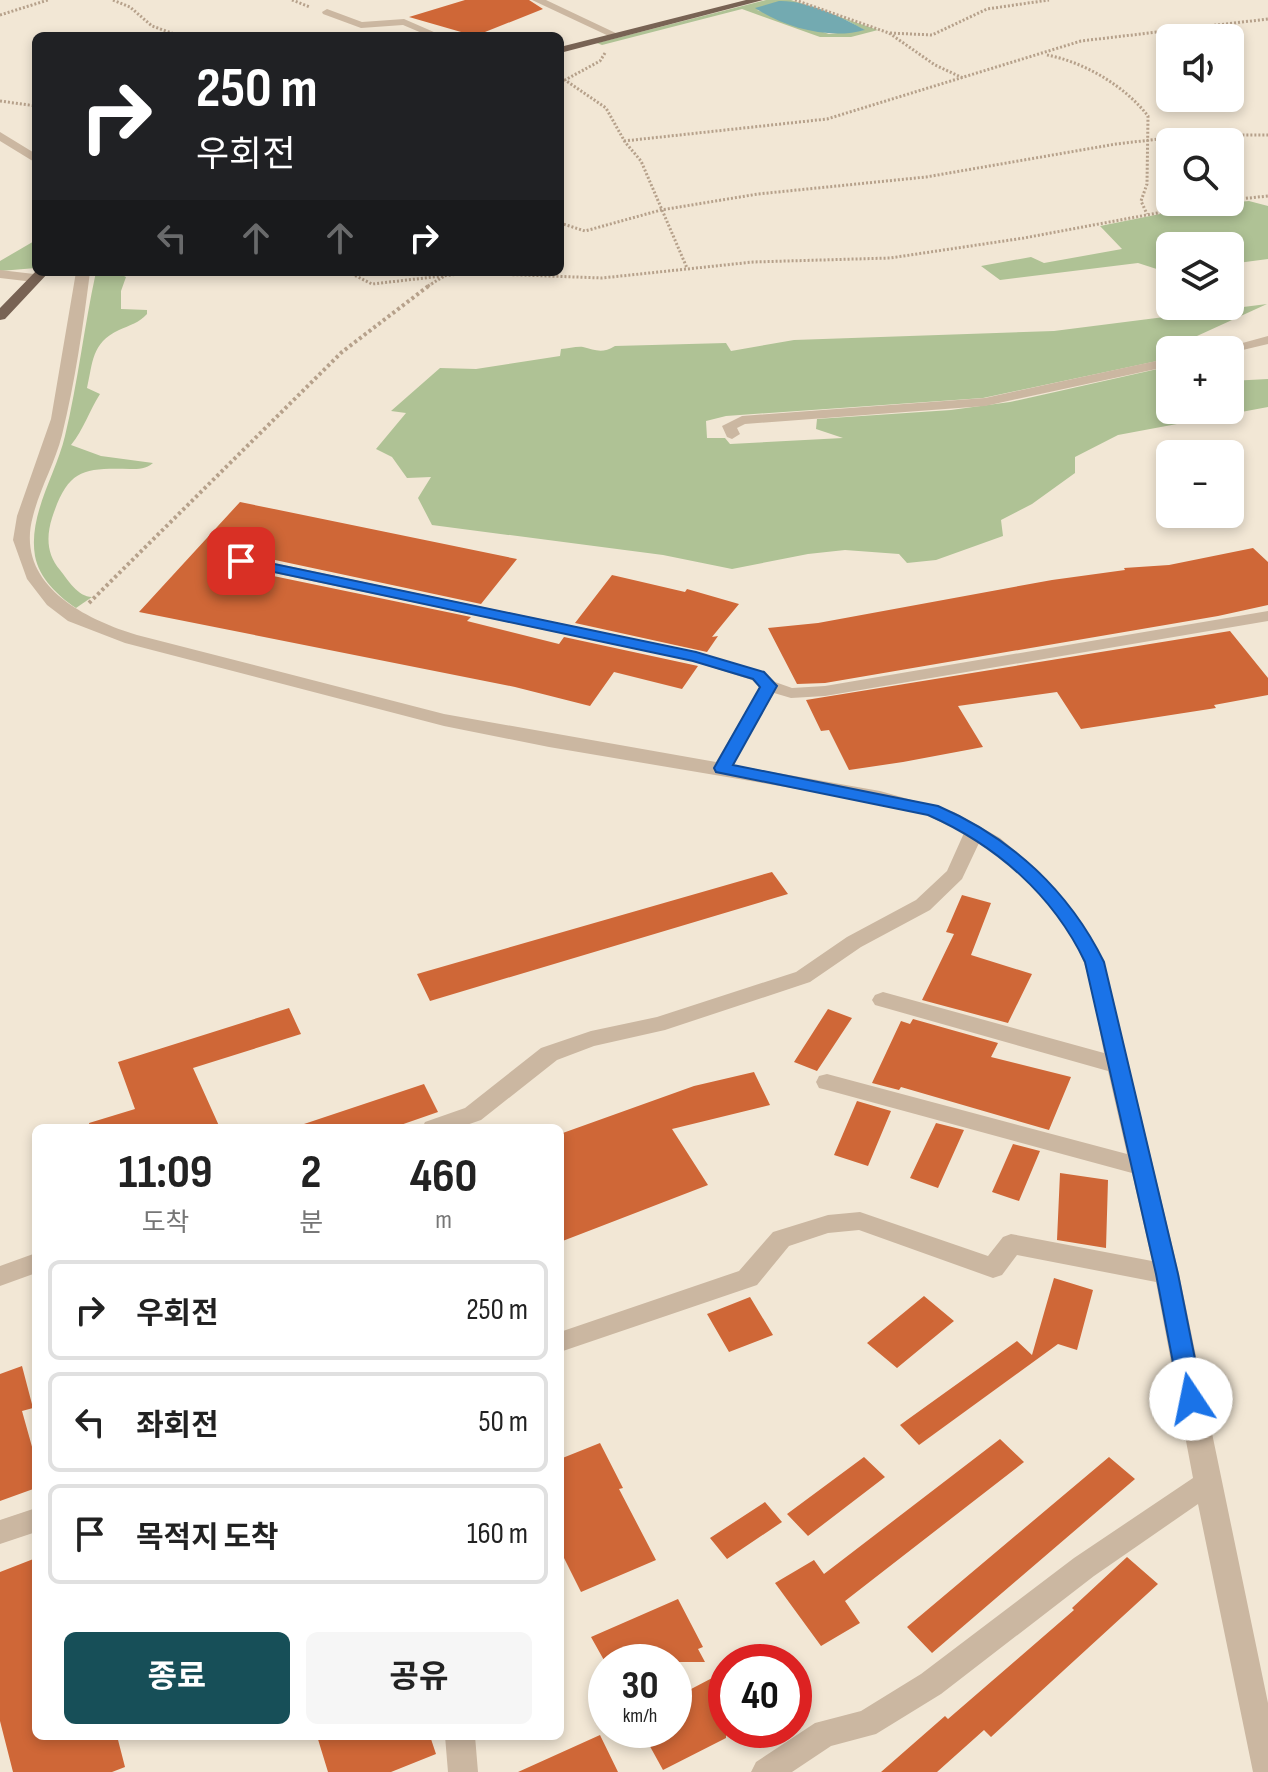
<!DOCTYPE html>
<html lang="ko">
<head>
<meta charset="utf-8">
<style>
  :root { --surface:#fff; --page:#f6f6f6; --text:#222; --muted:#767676; --line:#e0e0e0; --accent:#174f58 }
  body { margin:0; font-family:"Sofia Sans Condensed","Noto Sans KR",sans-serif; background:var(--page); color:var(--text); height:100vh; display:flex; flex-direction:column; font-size:30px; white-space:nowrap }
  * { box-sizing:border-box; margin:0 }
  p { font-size:26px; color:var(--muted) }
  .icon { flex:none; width:44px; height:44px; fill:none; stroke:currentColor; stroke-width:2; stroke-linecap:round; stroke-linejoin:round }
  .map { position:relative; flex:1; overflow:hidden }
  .details { position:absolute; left:32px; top:1124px; width:532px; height:616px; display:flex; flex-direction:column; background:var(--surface); border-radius:12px; box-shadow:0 4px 12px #0003 }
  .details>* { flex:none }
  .banner { position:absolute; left:32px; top:32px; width:532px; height:244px; border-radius:12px; box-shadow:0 4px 12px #0003; background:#202124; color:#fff; overflow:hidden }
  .buttons { position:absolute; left:1156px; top:24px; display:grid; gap:16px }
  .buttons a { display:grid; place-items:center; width:88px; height:88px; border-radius:12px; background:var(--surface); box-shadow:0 4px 12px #0003; font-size:40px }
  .speed { position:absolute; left:588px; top:1644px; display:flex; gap:16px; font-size:40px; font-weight:700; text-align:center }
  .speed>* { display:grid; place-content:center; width:104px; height:104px; border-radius:50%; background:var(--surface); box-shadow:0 4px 12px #0003; line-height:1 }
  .speed small { font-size:20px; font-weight:400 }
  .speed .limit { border:12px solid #d22; background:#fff; color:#111 }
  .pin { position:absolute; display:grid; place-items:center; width:68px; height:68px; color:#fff; margin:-34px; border-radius:16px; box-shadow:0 4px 12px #0006 }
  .me { position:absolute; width:88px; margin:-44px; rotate:349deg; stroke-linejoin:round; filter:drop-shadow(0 0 6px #0008) }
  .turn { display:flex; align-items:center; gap:28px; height:168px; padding:0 32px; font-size:36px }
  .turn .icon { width:104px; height:104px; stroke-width:2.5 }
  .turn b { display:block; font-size:56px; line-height:68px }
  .lanes { display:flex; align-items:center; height:76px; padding:0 32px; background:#0003; justify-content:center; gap:40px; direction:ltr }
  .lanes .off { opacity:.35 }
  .eta { display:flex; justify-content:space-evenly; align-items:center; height:136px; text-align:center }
  .eta b { font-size:48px; font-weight:700; line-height:56px }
  .action { display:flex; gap:16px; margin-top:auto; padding:16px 32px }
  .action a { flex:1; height:92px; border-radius:12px; background:var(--accent); color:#fff; font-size:32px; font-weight:700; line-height:92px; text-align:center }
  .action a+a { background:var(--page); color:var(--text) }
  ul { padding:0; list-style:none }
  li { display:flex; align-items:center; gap:24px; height:100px; margin:0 16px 12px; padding:0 16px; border:4px solid var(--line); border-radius:12px }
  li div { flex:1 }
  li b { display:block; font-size:30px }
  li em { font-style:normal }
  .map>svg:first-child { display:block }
</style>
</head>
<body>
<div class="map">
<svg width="1268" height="1772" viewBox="0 0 1268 1772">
  <rect width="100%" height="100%" fill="#f2e7d5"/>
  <path fill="#afc295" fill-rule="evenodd" d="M766,0H791L878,30L851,37H820L742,9L602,45L597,43ZM798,3L848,21L864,30L829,34L757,10Z
    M1249,201L1268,206V259L1230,264V246H1170V272H1166L1138,263L1000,280L981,266L1031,257L1044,263L1122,249L1100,226L1205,205Z
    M36,240V268L0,271V261Z
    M96,272H116L126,277L121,291V309L147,310V314C139,323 130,325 119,330C91,343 93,363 87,388L100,394C89,411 84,429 71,445L101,456L153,463C146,469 139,469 130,469C83,468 68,469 52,518C46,537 47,555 60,570C68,580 78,597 92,597L76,608C58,596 39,578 35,556C28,515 56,474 65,436C78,382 84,327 96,272Z
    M1267,304L1162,352V360L983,398L726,416L706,421L707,438H725L730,444L843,438L816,429L817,419L951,410L1010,402L1162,368L1163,376L1170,378V410H1230V381L1268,379V407L1118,435L1075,457V473L1032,504L1001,520L1003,536L936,560L907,563L899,554L845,550L808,554L732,569L663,555L432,525L418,498L431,477L407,478L392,457L376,449L406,413L391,411L440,368L476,369L560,356L561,349C568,349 577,346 583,347C595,350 602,354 615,346L726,343L731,351L794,340L1054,331Z"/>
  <path fill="#73aab1" d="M779,1C806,0 842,17 865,30C830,40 785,28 755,8Z"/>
  <path fill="#cf6737" d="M465,0H529L543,9L475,36L409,17Z
    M240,502L517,559L481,604L242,553L230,560L240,569L471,617L467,621L559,644L564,637L698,666L682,689L614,672L590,706L515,687L139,612Z
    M1253,548L1268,562V605L1218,616L825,683L797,684L768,628L818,623L1052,580L1125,570L1124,568L1169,565Z
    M612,575L685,592L687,589L739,604L712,637L718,636L707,652L575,623Z
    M1230,631L1268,678V695L1214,705L1216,708L1081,729L1057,692L958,706L983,747L903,762L849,770L829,730L821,731L806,700Z
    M772,872L788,894L430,1001L417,974Z
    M962,895L991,903L971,955L1032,974L1008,1023L922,1000L954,934L946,932Z
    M289,1008L301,1034L193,1068L220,1128H90L89,1123L135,1109L118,1062Z
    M828,1009L852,1018L817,1071L794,1062Z
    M913,1019L998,1043L991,1057L1071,1077L1049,1130L901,1087L899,1090L872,1083L901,1021L910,1024Z
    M754,1072L770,1105L672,1129L708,1185L560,1242V1134L694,1086Z
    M424,1084L438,1112L392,1128H304V1124Z
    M857,1101L891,1111L868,1166L834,1155Z
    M936,1123L964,1130L938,1188L910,1178Z
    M1013,1144L1040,1151L1019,1201L992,1192Z
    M1060,1173L1108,1180L1106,1248L1057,1240Z
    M1054,1278L1093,1290L1077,1350L1058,1344L919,1445L900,1425L1017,1341L1032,1355Z
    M924,1296L954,1321L897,1368L867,1343Z
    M750,1297L773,1335L729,1352L707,1314Z
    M22,1366L33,1408L22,1411L36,1461V1488L0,1501V1374Z
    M1000,1439L1024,1462L845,1601L860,1623L821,1646L775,1583L814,1560L824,1574Z
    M600,1443L623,1488L619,1489L656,1560L581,1592L560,1550V1459Z
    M864,1457L885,1477L808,1536L787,1514Z
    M1109,1457L1135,1479L932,1653L907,1627Z
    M765,1502L782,1522L727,1559L710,1538Z
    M1127,1557L1158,1584L991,1737L984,1730L937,1772H881L945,1716L948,1719L1074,1610L1072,1608Z
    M36,1558V1736H117L125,1767L112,1772H13L0,1721V1572Z
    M678,1599L703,1647L698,1649L705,1662H605L591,1637Z
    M714,1677L726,1698V1738L663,1770L641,1730H674V1698Z
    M600,1735L618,1772H518Z
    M317,1736H430L436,1754L391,1772H328Z"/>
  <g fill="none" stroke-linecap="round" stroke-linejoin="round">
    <path stroke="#b6a18b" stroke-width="3" stroke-dasharray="2 2" stroke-linecap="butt" d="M113,0L130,7L152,26L180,36
      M292,0L310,7
      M795,0L889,33L935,65L963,78
      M0,15L48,0
      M890,33L932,35L987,9L1049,0
      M605,53L600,61L565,80L606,108L625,142L641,161L687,268
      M1047,55C1084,62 1125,86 1148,116L1147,184L1141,201L1147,214
      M0,101L36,106
      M624,141L827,119L1081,41L1268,19
      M1230,200L1268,196
      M560,223L585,231L661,210L758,194L926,177L1116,144L1194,135H1268
      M348,272L372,284L469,273L602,278L753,262L890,258L1024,238L1216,202
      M428,286L446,275"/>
    <path stroke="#b6a18b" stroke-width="4" stroke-dasharray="3 3" stroke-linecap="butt" d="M89,603L342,352L431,284"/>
    <path fill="#cbb7a1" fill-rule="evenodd" d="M532,0H546L622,36L613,38Z
      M327,9L362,22L404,19L443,36H429L403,25L361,28L323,14L322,12Z
      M317,32L324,36H312Z
      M0,132L36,154V163L0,141Z
      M0,270L34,274L41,278L34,282L0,278Z
      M76,272H90C83,327 75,382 62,435C55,463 40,488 33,516C14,584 84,619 137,635L444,714L716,762L760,687L752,680L692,661L241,566L233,561L241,556L696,652L764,672L775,682L792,688L825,686L1268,611V621L825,696L791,698L774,693L733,765L880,791L954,812L1000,838L1040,872L1074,912L1092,939L1104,962L1179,1274L1268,1703V1772H1253L1198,1504L1094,1576L941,1694L876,1734L831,1746L792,1772H751L756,1762L815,1723L861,1711L921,1674L1074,1558L1193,1478L1156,1282L1017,1255L1002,1275L993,1278L859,1230L828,1233L789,1246L757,1285L560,1352V1332L739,1271L773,1232L828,1215L860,1212L988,1256L1003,1237L1011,1234L1152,1261L1132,1173L827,1090L819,1088L816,1082L819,1076L827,1074L1127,1154L1108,1071L875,1005L872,1000L875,995L883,992L1104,1053C1098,1024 1094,991 1084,963C1067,915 1021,869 979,843L962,879L930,910L861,947L810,982L665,1030L594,1046L557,1060L481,1120L458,1128H422L425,1122L465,1108L541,1048L591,1031L657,1017L796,972L847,937L916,900L947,871L964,833L924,814L880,803L549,747L444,726L125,643L68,621L47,605L27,579L13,540L17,516L51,419Z
      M1268,336V344L1230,353V350H1217Z
      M1170,358V366L985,406L745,424L737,428L740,434L732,439L727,437L722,426L742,416L985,398Z
      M36,1253V1273L0,1286V1266Z
      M36,1508V1532L0,1544V1520Z
      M445,1736H475L478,1772H448Z"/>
    <path fill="#786354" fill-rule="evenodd" d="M746,0H763L560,53V47Z
      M36,271L49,272L5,319L0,320V308Z"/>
  </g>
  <path fill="#1a73e8" stroke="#114b97" stroke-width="2" d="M241,557L696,652L764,672L777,686L733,765L938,806C1012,838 1069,891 1104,962L1178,1274L1203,1399L1200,1406L1191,1409L1183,1406L1180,1399L1156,1274L1085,962C1053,895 996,845 928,815L716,772L714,768L760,687L753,679L693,661L236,564L234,561Z"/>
</svg>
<div class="buttons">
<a><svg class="icon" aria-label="sound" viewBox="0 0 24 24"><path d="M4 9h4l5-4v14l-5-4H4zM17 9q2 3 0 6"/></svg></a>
<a><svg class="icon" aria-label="search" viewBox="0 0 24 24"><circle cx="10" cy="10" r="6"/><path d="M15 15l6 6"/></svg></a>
<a><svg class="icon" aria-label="layers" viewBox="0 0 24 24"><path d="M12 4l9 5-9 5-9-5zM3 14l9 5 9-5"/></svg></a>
<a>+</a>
<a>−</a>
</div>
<div class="speed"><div>30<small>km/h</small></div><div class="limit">40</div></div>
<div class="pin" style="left:241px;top:561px;background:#d93025"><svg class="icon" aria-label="arrive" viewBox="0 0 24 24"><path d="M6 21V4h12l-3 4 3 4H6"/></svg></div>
<svg class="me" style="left:1191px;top:1399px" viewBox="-20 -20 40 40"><circle r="19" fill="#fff"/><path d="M0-13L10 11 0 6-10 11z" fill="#1a73e8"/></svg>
<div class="banner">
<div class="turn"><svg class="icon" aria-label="right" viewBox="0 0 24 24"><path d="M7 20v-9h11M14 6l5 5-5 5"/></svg><div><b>250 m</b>우회전</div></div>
<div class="lanes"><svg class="icon off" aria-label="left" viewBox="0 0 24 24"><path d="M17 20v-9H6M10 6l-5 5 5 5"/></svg><svg class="icon off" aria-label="ahead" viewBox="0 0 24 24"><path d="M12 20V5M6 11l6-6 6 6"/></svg><svg class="icon off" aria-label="ahead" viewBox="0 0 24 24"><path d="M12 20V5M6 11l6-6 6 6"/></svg><svg class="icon" aria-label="right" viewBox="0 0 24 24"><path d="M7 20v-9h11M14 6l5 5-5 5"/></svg></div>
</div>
<section class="details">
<div class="eta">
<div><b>11:09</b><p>도착</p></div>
<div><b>2</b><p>분</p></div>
<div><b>460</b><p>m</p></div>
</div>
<ul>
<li><svg class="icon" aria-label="right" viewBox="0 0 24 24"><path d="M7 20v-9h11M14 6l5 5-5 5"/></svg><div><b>우회전</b></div><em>250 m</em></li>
<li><svg class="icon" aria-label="left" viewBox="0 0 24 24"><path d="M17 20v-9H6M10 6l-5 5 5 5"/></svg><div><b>좌회전</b></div><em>50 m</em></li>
<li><svg class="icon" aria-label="arrive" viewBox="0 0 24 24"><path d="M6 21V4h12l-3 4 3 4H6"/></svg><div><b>목적지 도착</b></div><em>160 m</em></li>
</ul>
<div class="action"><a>종료</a><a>공유</a></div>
</section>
</div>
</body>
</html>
